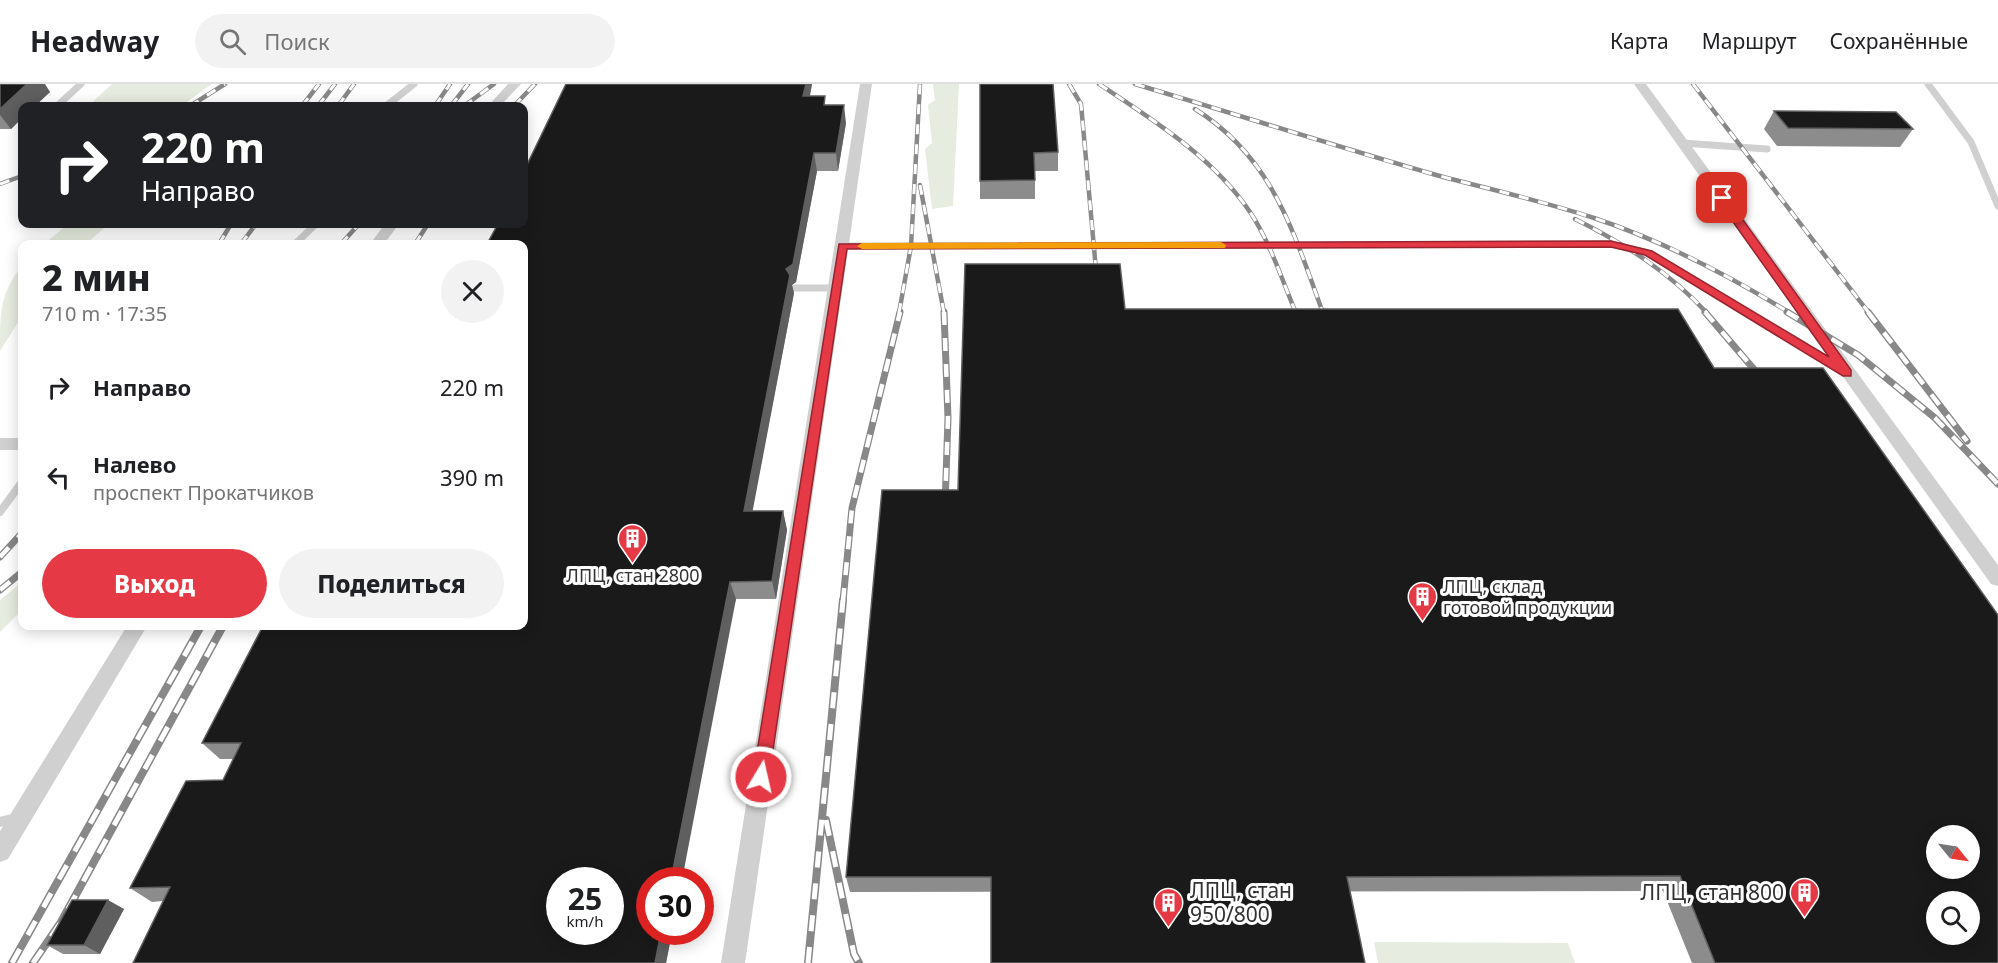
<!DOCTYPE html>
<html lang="ru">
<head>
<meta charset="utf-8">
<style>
  :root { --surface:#fff; --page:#f2f2f2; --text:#202124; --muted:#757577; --line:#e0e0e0; --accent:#e63946 }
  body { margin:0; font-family:"Noto Sans",sans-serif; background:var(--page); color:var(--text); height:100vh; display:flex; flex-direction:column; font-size:22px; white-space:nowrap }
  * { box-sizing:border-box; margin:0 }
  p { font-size:20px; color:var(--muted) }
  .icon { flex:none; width:33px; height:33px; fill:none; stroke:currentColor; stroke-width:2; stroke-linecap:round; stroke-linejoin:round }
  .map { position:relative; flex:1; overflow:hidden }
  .panel { position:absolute; left:18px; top:156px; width:510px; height:390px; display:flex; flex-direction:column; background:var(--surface); border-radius:12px; box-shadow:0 3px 15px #0003 }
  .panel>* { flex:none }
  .top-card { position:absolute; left:18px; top:18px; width:510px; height:126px; border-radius:12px; box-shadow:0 3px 15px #0003; background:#202124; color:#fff; overflow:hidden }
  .needle { width:39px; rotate:120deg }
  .controls { position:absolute; left:1926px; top:741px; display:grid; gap:12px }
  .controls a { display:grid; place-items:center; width:54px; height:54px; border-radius:50%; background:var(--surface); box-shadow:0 3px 15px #0003; font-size:30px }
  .speed { position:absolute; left:546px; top:783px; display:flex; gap:12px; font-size:30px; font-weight:700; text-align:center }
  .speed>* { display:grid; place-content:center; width:78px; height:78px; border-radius:50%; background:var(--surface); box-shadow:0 3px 15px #0003; line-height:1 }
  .speed small { font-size:15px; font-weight:400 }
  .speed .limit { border:9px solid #d22; background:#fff; color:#111 }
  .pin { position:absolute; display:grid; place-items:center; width:51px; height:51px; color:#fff; margin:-26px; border-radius:12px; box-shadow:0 3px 9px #0006 }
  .me { position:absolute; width:66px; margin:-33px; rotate:9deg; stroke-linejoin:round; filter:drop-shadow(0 0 4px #0008) }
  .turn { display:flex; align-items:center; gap:21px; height:126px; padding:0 24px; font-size:27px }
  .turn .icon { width:78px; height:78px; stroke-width:2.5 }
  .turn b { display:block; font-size:42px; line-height:51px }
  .round { display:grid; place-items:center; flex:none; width:63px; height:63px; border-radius:32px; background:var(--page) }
  .head { display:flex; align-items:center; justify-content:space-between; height:102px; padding:0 24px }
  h1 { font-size:36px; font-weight:800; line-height:45px }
  .action { display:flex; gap:12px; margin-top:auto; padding:12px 24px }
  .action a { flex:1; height:69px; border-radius:36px; background:var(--accent); color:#fff; font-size:24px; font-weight:800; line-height:69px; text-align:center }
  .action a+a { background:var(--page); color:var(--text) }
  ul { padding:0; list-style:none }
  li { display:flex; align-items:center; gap:18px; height:90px; padding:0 24px }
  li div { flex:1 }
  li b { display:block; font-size:22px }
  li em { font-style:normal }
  header { display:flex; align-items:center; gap:36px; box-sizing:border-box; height:84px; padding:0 30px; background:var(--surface); border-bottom:2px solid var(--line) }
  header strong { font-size:28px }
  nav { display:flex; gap:33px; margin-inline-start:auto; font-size:21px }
  .search { width:420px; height:54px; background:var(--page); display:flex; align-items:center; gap:15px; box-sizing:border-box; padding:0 21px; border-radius:33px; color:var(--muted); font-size:22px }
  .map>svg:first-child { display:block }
</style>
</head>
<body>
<header>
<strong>Headway</strong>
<div class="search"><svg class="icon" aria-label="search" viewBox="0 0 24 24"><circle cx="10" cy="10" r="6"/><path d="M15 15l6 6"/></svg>Поиск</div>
<nav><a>Карта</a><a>Маршрут</a><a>Сохранённые</a></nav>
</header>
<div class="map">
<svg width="1998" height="879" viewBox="0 0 1998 879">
  <rect width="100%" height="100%" fill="#fff"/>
  <path fill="#e6ecdf" d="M112,0H212L181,22H88Z
    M933,0H959L953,122L932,125L925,65L932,59L928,21L935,16Z
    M68,140H109L86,160H44Z
    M22,181V232L0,267C0,227 0,211 22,181Z
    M22,498V526L0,548V516Z
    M1374,858L1568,859L1575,879H1378Z"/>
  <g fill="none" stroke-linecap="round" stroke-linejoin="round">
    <path stroke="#d0d0d0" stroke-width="7" d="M1928,0L1971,58L1998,122
      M57,22L81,0
      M386,22L414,0
      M1682,59L1767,65
      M295,160L316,140
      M842,162L1611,160L1648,169L1748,229
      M795,204H836"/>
    <path stroke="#d0d0d0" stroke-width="8" d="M1745,228L1845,288
      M0,428L22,398"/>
    <path stroke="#d0d0d0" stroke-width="10" d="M0,738L16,734"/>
    <path fill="#d0d0d0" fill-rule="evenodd" d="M508,0H521L500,22H488Z
      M860,0H872L745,879H721Z
      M1634,0H1646L1998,481V502L1991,500Z
      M385,140H399L384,160H370Z
      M0,354H22V366H0Z
      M127,542H147L8,775L0,778V747Z"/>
    <defs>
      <path id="rail-far2" d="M1069,0L1081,20L1097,197
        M1099,0C1153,36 1213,73 1250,128C1270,158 1282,196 1296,229
        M1135,0C1235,30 1335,62 1436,91C1489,105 1542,117 1594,134C1663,157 1728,191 1790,229
        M1693,0L1869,229
        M190,22L225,0
        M302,22L319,0
        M318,22L335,0
        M338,22L354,0
        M435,22L450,0
        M451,22L468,0
        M464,22L494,0
        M514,22L535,0
        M1195,25C1273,74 1293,147 1323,229
        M0,100L22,92
        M920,101L944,229
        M1575,135C1625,160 1669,188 1707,229
        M219,160L231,140
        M241,160L256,140
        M341,160L359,140
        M415,160L428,140
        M899,229L911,162L920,0"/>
      <path id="rail-far1" d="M944,228L948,334L945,422
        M1295,228L1300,239
        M1323,228L1328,242
        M1705,228L1764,297
        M1787,228L1858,271L1935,334L1998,400
        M1868,228L1967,357
        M0,473L22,449
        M0,506L22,488
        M843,517L852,424L900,228"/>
      <path id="rail" d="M826,736L854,870L859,879
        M12,879L201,542
        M33,879L61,838L223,542
        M808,879L843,516"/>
    </defs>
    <use href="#rail-far2" stroke="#888" stroke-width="4.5"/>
    <use href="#rail-far1" stroke="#888" stroke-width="7"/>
    <use href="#rail" stroke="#888" stroke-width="8"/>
    <use href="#rail-far2" stroke="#fff" stroke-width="3" stroke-dasharray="10" stroke-linecap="butt"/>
    <use href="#rail-far1" stroke="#fff" stroke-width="4.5" stroke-dasharray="13" stroke-linecap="butt"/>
    <use href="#rail" stroke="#fff" stroke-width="5" stroke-dasharray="16" stroke-linecap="butt"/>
  </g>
  <path fill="#8c8c8c" d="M0,0L50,8L35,22H22V34L11,45H0Z
    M566,0H812L810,12L826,21L846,39L838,87H817L796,198L792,201L794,209L752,427H783L787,446L776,515H736L650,848H672L666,879L163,817L152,818L130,804L223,696L233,675H220L202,659L524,542Z
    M980,0L1058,68V87H1035V115H980Z
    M1774,27L1913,45L1900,63L1777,62L1764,45Z
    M1125,225L1998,879H1692L1663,807L850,808L846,793L958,406Z
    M124,825L100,870H63L47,861Z"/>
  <path fill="#5f5f5f" d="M27,0H45L50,8L35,22H22V34L11,45L0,31V25Z
    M806,0H812L806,30L803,12Z
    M844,21L846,39L838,87L836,69Z
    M814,69L817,87L796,198L792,201L794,209L749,446L744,427L786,185Z
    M783,427L787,446L776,515L772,497Z
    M730,498L736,515L682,796H671Z
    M108,816L124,825L100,870L84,861Z
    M661,848H672L666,879H655Z"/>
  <path fill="#1a1a1a" stroke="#5f5f5f" stroke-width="1.5" fill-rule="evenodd" d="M0,0H27L0,25Z
    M566,0H806L803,12H825L824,21H844L836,69H814L793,180L786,185L790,191L744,427H783L772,497L730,498L671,796H650V848H661L655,879H133L170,803L130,804L186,697L223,696L241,659H202L263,542H524V160H487L498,140H524V87ZM560,796H610V848H560Z
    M980,0H1053L1058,68L1034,69L1035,96L980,97Z
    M1774,27L1896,28L1913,45L1788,44Z
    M965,180H1120L1125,225H1678L1714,284H1823L1998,531V879H1715L1680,792L1347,793L1365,879H991V793H846L882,406H958ZM1936,752H1970V784H1936ZM1936,818H1970V850H1936Z
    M72,816H108L84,861H47Z"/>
  <path fill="#e63946" stroke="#96252e" stroke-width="1.5" d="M1722,110L1725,111L1851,286V292H1843L1645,171L1611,163L847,165L769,693L767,698L761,700L755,698L753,693L839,160L1611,157L1652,167L1829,273L1716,114Z"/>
  <path fill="#f59e0b" d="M1221,158L1226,161L1225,164L862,165L857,162L862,159Z"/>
  <defs>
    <symbol id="building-pin" viewBox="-11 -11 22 30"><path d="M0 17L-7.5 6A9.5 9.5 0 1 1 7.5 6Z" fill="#e63946" stroke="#fff"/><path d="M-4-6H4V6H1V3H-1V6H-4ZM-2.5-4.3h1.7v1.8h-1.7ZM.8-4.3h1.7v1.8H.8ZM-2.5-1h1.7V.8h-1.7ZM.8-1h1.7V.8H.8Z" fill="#fff"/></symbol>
  </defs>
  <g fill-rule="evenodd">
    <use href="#building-pin" x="616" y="438" width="33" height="45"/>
    <use href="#building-pin" x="1406" y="496" width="33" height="45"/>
    <use href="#building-pin" x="1788" y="792" width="33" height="45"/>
    <use href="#building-pin" x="1152" y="802" width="33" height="45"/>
  </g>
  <g text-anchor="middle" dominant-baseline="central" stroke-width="6" stroke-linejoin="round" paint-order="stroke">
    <g font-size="18" fill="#333" stroke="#fff">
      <text x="633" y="491">ЛПЦ, стан 2800</text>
      <text x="1443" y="502" text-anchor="start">ЛПЦ, склад<tspan x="1443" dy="21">готовой продукции</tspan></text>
    </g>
    <g font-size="21" fill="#333" stroke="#fff" text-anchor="start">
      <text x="1190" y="806">ЛПЦ, стан<tspan x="1190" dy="24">950/800</tspan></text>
      <text x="1784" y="808" text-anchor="end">ЛПЦ, стан 800</text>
    </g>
  </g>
</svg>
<div class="controls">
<a><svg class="needle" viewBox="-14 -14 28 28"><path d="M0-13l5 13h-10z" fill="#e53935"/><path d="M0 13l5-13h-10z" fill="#757577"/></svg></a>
<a><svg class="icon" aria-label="search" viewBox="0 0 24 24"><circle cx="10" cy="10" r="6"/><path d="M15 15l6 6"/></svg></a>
</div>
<div class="speed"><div>25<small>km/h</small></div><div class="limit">30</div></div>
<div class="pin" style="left:1722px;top:114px;background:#d93025"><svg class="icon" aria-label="arrive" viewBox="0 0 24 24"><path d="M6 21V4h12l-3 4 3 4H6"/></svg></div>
<svg class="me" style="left:761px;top:693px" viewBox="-20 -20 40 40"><circle r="17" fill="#e63946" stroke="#fff" stroke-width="3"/><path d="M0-11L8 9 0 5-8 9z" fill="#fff"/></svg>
<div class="top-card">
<div class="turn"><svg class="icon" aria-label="right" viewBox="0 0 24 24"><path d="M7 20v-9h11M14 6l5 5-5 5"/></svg><div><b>220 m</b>Направо</div></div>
</div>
<section class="panel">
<div class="head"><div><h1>2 мин</h1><p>710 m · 17:35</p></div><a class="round"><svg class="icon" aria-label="close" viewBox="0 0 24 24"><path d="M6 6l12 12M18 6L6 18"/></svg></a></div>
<ul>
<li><svg class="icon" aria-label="right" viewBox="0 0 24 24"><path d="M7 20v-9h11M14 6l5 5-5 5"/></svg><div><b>Направо</b></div><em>220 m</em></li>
<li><svg class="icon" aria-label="left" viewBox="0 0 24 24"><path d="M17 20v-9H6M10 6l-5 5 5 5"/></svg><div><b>Налево</b><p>проспект Прокатчиков</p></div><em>390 m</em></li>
</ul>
<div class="action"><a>Выход</a><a>Поделиться</a></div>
</section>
</div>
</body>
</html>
